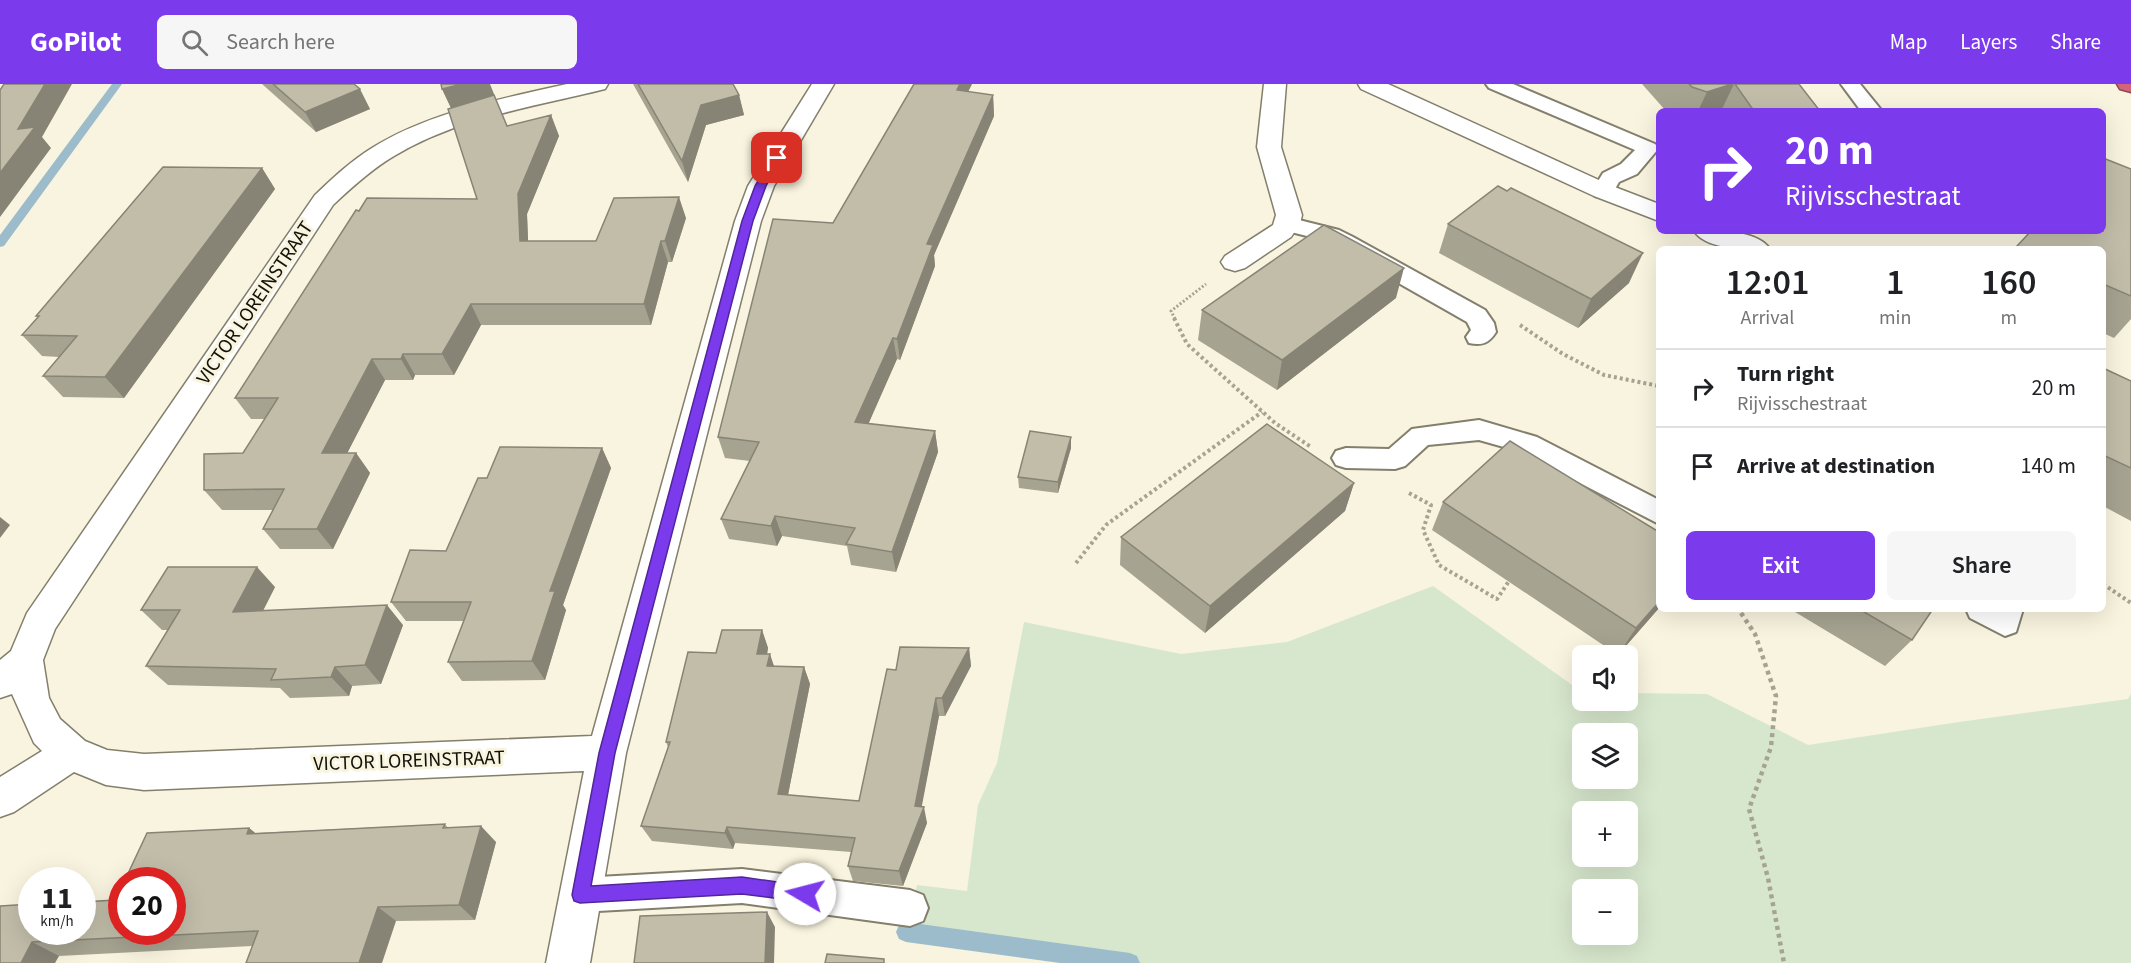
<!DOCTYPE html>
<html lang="en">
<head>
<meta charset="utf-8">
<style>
  :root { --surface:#fff; --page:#f6f6f6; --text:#202124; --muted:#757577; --line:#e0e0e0; --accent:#7c3aed }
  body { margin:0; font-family:"Source Sans 3",sans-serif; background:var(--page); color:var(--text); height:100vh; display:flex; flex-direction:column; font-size:22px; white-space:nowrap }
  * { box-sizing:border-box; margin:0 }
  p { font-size:20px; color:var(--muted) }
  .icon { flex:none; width:33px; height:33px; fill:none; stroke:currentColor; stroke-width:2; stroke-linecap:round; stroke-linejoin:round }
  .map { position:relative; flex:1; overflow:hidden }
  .sheet { position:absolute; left:1656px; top:162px; width:450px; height:366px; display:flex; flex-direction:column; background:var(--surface); border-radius:9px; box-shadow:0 6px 24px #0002 }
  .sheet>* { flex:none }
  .top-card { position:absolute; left:1656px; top:24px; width:450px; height:126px; border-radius:9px; box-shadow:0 6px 24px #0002; background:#7c3aed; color:#fff; overflow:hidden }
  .controls { position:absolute; left:1572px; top:561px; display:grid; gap:12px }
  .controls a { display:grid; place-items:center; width:66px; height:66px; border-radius:9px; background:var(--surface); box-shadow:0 6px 24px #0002; font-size:30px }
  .speed { position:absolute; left:18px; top:783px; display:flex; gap:12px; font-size:30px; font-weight:700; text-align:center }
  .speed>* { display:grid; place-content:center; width:78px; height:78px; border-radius:50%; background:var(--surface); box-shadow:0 6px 24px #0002; line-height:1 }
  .speed small { font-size:15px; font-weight:400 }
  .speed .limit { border:9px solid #d22; background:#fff; color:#111 }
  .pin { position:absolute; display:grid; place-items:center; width:51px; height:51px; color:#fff; margin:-26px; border-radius:12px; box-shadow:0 3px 9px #0006 }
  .me { position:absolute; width:66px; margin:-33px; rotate:278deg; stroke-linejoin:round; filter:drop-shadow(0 0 4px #0008) }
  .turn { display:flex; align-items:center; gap:21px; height:126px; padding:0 30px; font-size:27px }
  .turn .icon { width:78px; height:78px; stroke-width:2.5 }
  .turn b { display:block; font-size:42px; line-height:51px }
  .eta { display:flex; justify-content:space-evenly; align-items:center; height:102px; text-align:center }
  .eta b { font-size:36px; font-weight:600; line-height:42px }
  .cta { display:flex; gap:12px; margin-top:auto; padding:12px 30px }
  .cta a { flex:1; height:69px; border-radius:9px; background:var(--accent); color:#fff; font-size:24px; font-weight:600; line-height:69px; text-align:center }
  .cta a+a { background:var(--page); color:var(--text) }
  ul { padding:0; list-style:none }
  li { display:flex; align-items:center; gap:18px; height:78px; padding:0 30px; border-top:2px solid var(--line) }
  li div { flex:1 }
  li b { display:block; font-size:22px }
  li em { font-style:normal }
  header { display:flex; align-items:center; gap:36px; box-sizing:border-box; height:84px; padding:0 30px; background:var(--accent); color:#fff }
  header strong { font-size:28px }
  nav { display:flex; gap:33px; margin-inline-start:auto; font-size:21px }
  .search { width:420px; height:54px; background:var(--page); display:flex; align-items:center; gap:15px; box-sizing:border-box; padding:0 21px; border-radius:9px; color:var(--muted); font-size:22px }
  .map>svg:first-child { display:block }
</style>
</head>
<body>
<header>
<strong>GoPilot</strong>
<div class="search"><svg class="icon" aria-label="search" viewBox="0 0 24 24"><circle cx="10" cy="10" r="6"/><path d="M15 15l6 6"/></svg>Search here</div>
<nav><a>Map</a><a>Layers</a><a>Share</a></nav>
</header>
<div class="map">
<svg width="2131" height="879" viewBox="0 0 2131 879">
  <rect width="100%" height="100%" fill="#f9f4df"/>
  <path fill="#d7e7cd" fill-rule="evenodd" d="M1433,502L1582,608V616H1628V609L1707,610L1808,661L1959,638L2128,615L2131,610V879H1130L906,848L917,801L967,807L978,721L997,679L1024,538L1181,570L1287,558ZM1582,650H1628V694H1582ZM1582,728H1628V772H1582ZM1582,806H1628V850H1582Z"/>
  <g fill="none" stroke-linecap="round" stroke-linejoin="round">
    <path fill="#9dbccb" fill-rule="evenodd" d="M112,0H122L4,162L0,163V151Z
      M906,838L1130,869L1137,872L1140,879H1060L906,858L899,855L896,848L899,841Z"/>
    <defs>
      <path id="lane" d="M1486,0H1513L1655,60L1659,64L1637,90L1619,98L1611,112L1603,114L1595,112L1592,107L1603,89L1621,80L1635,66L1489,4Z
        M1841,0H1860L1882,27H1861Z
        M1287,133L1339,146L1353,153L1485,226L1494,239L1496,248C1489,259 1482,262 1469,259L1466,253L1471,246L1467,238L1323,156L1279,145L1276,140L1279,135Z
        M1479,336L1537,353L1659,416V440L1518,367L1479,356L1428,361L1405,382L1395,385L1346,384L1336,381L1332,374L1336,367L1346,364L1389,365L1412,345Z
        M1966,525H2023L2016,548L2005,552L1970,534Z
        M742,785L910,806L923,811L928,824L923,837L910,842L742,819L580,828L567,823L562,811L567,799L580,794Z"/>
      <path id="street" d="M567,0H608L605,5C534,23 458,33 394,72C372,85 352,103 333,121L55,545L43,576L49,614L60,635L85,657L107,666L144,670L592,652L735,137L748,102L812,0H834L774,102L761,137L626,669L590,879H546L584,687L144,706L106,701L74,688L14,728L0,733V693L42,667L34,659L12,610L0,614V576L11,567L27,529L315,111C333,94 351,77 372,64C430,28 501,15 567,0Z
        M1264,0H1286L1281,63L1302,131L1300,140L1291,153L1245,184L1235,187L1225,184L1221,178L1225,172L1273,141L1276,131L1257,63Z
        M1358,0H1388L1612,102L1659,120V137L1594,112L1361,5Z
        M1694,147C1715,147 1757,145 1770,165C1749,165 1707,167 1694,147Z"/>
      <path id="highway" d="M2117,0H2131V8L2120,5Z"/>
    </defs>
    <use href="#lane" stroke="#837f6c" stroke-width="4"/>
    <use href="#street" stroke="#837f6c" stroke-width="3"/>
    <use href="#highway" stroke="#8f4853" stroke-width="3"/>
    <path stroke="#a7a393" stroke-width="3" stroke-dasharray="2 2" stroke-linecap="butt" d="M1175,235L1171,227L1206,200"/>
    <path stroke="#a7a393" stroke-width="4" stroke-dasharray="3 3" stroke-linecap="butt" d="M1174,234L1187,260L1275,339L1311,363
      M1520,241L1563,270L1604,291L1659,302
      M1409,409L1431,421L1423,446L1439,481L1497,515L1509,497
      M1076,479L1106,441L1262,328
      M2103,500L2131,519"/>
    <path stroke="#a7a393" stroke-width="4.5" stroke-dasharray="4 4" stroke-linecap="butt" d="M1741,529L1755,550L1776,612L1771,663L1749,725L1768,794L1784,879"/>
    <use href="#lane" fill="#fff" fill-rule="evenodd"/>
    <use href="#street" fill="#fff" fill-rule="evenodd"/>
    <use href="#highway" fill="#d2657a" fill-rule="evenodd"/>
  </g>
  <path fill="#a6a391" d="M262,0H354L370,25L316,48Z
    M633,0H733L739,11L744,31L706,41L688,98Z
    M972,0L968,8L993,11L994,32L934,171L935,182L900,276L897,275L868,340L935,347L938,368L896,488L851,481L847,462L782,452L777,462L729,455L721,435L750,377L725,374L718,353L833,139Z
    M1642,0H1799L1820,27H1666Z
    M442,5L507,42L551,31L559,52L527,130L528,157H596L686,134L672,178H668L651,241H481L454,291H415L413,296H385L347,369H356L370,389L333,465H280L263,445L273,426H222L204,406L243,369L265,335H251L235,314L359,127L477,115L451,24Z
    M262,84L275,105L124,314L63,313L43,292L59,273L42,272L22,251L38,233L36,232Z
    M2131,85V235L2114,254L2103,249V165H2015L2031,147Z
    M1448,140L1629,199L1578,244L1439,169Z
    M1396,214L1277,306L1198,256L1202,226Z
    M2103,284L2131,297V437L2103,422Z
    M1071,353V364L1058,409L1019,404L1018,393Z
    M602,364L611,384L563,521L566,526L545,596L462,597L448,578L464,537H406L391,518L446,467L487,394Z
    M1354,399L1345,427L1205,549L1120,481L1121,453Z
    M1443,418L1659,524L1618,571L1432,446Z
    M275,503L263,527L403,541L381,600L352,602L349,612L290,614L280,604L168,601L146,582L168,546H162L141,526Z
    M1790,525H1933L1912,556L1885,582Z
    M762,546L768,564L767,570L774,582L804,583L810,600L788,711L859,717L896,586L969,564L971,582L945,632H939L921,723L927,739L903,802L853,797L848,782L851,768L735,759L733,765L652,757L641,742L668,663L666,658L716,569Z
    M445,740L448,744L496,758L475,836L396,837L252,862L59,872L0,879V822L116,816L249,744L255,749Z"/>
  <path fill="#878476" d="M45,0H72L42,53L51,64L0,133V89L18,45Z
    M462,0H490L515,63L452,26L442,5Z
    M960,0H972L958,27L957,6Z
    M1732,0H1734L1721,27H1698L1707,8Z
    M360,5L370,25L316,48L305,28Z
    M739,11L744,31L706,41L688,98L682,77L701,21Z
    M993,11L994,32L934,171L935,182L900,276L897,255L927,160Z
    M551,31L559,52L527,130L529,178L520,157L518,110Z
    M262,84L275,105L124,314L105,293Z
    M679,113L686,134L672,178L665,157Z
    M661,157L668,178L651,241L644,220Z
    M1643,169L1629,199L1578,244L1591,215Z
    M1404,184L1396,214L1277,306L1282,276Z
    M471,220L481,241L454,291L442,270Z
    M893,254L897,275L860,359L855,338Z
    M403,270L415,291L413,296L401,275Z
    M372,275L385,296L337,389L322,369Z
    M935,347L938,368L896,488L892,468Z
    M1071,353V364L1058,409V398Z
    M602,364L611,384L563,521L566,526L545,596L532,577L550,507Z
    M356,369L370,389L333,465L317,445Z
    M1354,399L1345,427L1205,549L1210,522Z
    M775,432L782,452L777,462L771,442Z
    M0,433L10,441L0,454Z
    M257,483L275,503L252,548L233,528Z
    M1659,518V524L1618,571L1636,544Z
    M387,521L403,541L381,600L365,581Z
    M762,546L768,564L764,588L757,570Z
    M969,564L971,582L945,632L942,614Z
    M770,570L776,588L767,582Z
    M335,583L352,602L349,612L331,593Z
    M804,583L810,600L785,726L778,710Z
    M936,614L939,632L919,737L924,723L927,739L903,802L899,787L915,722Z
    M481,742L496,758L475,836L459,821Z
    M727,743L735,759L733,765L725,749Z
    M249,744L269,760L247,750Z
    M378,823L396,837L382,879H359Z
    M767,828L775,843L774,879H765Z
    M32,858L59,872L55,879H21Z"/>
  <path fill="#c1bda9" stroke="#878476" stroke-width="1.5" d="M4,0H45L18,45L35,43L0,89V6Z
    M273,0H354L360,5L305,28Z
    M441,0H462L442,5Z
    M638,0H733L739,11L701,21L682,77Z
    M914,0H960L957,6L993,11L927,160L933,161L897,255L893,254L855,338L935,347L892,468L846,460L855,444L775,432L771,442L721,435L759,358L718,353L773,135L833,139Z
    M1689,0H1732L1707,8L1692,3Z
    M1735,0H1799L1820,27H1754Z
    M494,11L507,42L551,31L518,110L520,157H596L614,114L679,113L665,157H661L644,220H471L442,270H403L401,275H372L322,369H356L317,445H263L284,405L204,406V370L243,369L278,314H235L356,126L359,127L367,114L477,115L448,25Z
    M2103,74L2131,85V212L2103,200V165H2023L2017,162L2031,147H2103Z
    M163,83L262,84L105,293L43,292L77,252L22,251L39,232H36Z
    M1498,102L1507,107L1511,104L1643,169L1591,215L1448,140Z
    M1324,141L1404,184L1282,276L1202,226Z
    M2103,284L2131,297V384L2103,371Z
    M1267,340L1354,399L1210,522L1121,453Z
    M1030,347L1071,353L1058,398L1018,393Z
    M1510,357L1659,448V518L1636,544L1443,418Z
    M500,363L602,364L550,507H555L532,577L448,578L471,518H391L410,466L446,467L478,394H487Z
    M168,483H257L233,528L387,521L365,581L335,583L331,593L271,596L276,585L146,582L180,526H141Z
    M1859,525H1933L1912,556Z
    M722,546H762L757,570H770L767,582L804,583L778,710L859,717L887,585L896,586L900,563L969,564L942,614H936L915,722L924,723L899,787L848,782L855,754L727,743L725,749L641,742L670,658H666L688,568L716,569Z
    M445,740L443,744L481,742L459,821L378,823L359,879H246L258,847L32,858L21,879H0V822L32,820V848H82V818L116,816L122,803V848H172V796H125L147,749L249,744L247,750Z
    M767,828L765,879H634L640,832Z
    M827,870L884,875V879H825Z"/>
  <path fill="#7c3aed" stroke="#51269a" stroke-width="1.5" d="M777,70L782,74L766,102L753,137L615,669L591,802L742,793L805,802L811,804L814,810L811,816L805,818L742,810L580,819L574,817L572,811L599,669L742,137L755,102L773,71Z"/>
  <g text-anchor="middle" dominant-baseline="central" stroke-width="6" stroke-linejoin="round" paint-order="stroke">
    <g font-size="20" fill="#13120a" stroke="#f9f4df">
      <text transform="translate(255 219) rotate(-56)">VICTOR LOREINSTRAAT</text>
      <text transform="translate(409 677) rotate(-2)">VICTOR LOREINSTRAAT</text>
    </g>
  </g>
</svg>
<div class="controls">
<a><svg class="icon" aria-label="sound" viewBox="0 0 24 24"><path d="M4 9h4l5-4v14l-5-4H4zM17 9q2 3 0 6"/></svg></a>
<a><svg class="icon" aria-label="layers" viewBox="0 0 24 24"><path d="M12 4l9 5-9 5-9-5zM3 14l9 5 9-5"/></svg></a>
<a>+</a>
<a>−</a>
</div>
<div class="speed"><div>11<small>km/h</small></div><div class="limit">20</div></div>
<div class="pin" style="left:777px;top:74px;background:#d93025"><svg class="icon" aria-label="arrive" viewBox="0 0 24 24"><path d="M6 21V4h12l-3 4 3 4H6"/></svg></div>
<svg class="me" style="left:805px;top:810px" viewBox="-20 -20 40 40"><circle r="19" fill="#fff"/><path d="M0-13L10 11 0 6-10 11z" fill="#7c3aed"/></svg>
<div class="top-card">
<div class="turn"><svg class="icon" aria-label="right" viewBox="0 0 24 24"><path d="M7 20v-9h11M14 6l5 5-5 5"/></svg><div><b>20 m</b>Rijvisschestraat</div></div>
</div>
<section class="sheet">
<div class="eta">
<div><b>12:01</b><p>Arrival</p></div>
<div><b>1</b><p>min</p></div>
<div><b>160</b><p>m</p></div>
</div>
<ul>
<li><svg class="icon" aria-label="right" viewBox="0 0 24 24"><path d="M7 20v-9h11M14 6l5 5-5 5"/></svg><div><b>Turn right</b><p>Rijvisschestraat</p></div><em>20 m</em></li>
<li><svg class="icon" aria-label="arrive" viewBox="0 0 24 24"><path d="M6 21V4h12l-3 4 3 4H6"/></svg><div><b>Arrive at destination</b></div><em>140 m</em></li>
</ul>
<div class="cta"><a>Exit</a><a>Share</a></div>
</section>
</div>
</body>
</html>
